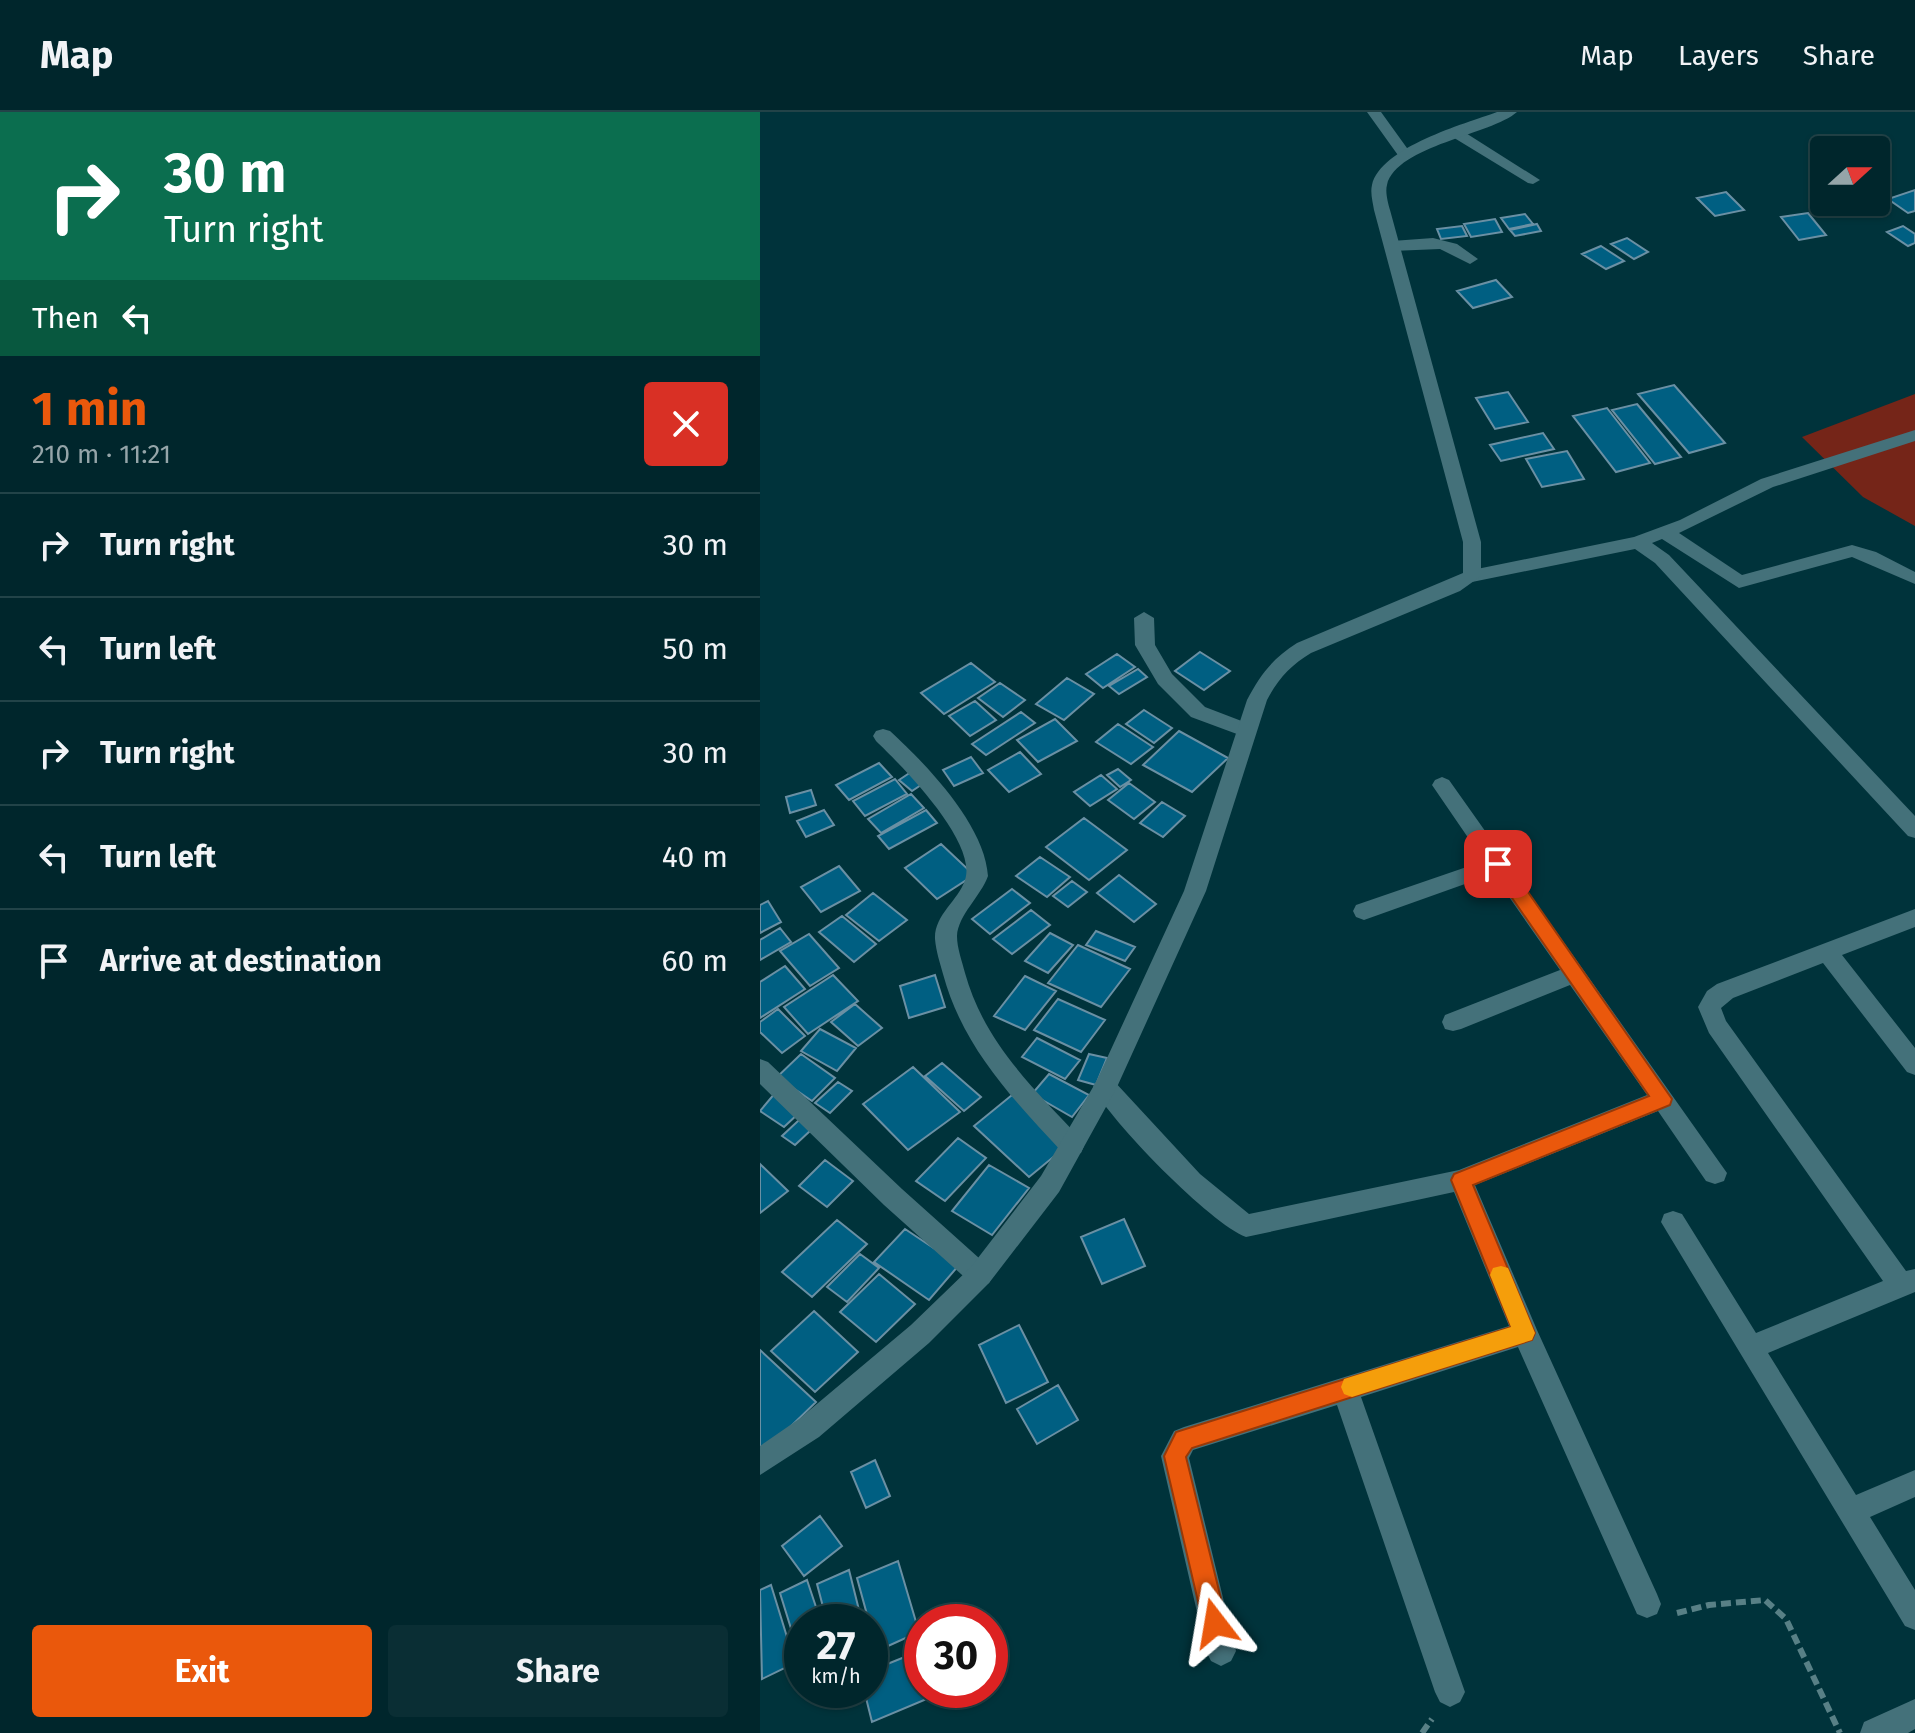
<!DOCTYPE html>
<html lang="en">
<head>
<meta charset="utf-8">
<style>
  :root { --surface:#00262c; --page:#0a2e34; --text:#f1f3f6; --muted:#95a5a9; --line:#224348; --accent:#ea580c }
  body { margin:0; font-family:"Fira Sans",sans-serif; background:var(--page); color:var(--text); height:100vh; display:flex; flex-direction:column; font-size:30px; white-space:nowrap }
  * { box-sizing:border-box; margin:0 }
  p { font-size:26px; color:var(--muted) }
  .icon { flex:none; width:44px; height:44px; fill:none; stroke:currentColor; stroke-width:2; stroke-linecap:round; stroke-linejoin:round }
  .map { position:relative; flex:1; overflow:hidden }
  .details { display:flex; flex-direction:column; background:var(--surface); width:760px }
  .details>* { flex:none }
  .top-card { background:#0b6e4f; color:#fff; overflow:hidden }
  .needle { width:52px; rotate:69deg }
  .fabs { position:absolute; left:1050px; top:24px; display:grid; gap:16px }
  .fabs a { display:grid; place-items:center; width:80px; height:80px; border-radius:8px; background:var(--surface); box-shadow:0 2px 6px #0004,0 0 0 2px var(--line); font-size:40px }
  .speed { position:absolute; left:24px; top:1492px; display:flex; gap:16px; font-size:40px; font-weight:700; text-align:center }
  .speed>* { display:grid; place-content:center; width:104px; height:104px; border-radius:50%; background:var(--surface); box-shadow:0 2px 6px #0004,0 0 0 2px var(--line); line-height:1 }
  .speed small { font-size:20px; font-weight:400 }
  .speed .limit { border:12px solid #d22; background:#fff; color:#111 }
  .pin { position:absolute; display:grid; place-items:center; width:68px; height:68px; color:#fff; margin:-34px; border-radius:16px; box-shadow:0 4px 12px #0006 }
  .me { position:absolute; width:88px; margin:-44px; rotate:346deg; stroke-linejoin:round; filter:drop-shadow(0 0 6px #0008) }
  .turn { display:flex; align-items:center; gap:28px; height:168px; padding:0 32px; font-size:36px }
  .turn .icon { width:104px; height:104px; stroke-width:2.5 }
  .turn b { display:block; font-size:56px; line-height:68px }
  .then { display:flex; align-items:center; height:76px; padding:0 32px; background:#0003; gap:16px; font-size:30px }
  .round { display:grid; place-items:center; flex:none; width:84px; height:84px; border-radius:8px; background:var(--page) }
  .headline { display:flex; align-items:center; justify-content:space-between; height:136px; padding:0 32px }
  h1 { font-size:48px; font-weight:700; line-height:60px; color:var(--accent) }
  .primary-button { display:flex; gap:16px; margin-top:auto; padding:16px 32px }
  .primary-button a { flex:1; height:92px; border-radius:8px; background:var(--accent); color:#fff; font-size:32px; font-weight:700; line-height:92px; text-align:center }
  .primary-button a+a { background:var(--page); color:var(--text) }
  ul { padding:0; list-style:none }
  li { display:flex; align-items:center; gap:24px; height:104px; padding:0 32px; border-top:2px solid var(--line) }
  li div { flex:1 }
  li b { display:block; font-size:30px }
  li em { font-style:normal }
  header { display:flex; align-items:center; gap:48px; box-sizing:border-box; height:112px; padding:0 40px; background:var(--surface); border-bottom:2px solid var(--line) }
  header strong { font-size:38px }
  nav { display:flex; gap:44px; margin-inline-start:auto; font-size:28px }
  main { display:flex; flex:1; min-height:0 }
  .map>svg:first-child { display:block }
</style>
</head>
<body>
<header>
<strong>Map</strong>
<nav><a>Map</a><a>Layers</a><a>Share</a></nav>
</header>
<main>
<section class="details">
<div class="top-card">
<div class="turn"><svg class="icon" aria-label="right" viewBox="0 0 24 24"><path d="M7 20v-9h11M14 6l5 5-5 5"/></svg><div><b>30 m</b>Turn right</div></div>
<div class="then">Then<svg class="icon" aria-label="left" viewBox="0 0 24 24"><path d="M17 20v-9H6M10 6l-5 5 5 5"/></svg></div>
</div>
<div class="headline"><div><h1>1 min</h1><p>210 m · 11:21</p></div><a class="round" style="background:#d93025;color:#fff"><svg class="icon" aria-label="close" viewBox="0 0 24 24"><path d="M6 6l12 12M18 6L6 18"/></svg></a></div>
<ul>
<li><svg class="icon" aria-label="right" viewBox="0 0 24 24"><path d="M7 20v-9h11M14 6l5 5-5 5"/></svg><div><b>Turn right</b></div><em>30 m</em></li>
<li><svg class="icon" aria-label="left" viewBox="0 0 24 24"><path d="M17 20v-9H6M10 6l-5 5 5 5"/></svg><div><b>Turn left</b></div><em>50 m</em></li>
<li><svg class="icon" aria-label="right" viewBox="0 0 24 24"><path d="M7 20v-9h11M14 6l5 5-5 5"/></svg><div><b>Turn right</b></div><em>30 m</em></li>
<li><svg class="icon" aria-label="left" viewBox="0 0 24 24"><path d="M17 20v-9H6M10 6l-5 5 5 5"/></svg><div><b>Turn left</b></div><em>40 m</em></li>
<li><svg class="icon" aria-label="arrive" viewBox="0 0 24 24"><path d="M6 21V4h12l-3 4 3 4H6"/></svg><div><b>Arrive at destination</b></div><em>60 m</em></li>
</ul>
<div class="primary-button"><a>Exit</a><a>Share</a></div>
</section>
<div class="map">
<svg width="1155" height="1621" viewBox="0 0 1155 1621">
  <rect width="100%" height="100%" fill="#00333b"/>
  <path fill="#752518" d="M1155,282V414L1103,385L1042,325Z"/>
  <path fill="#005f82" stroke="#6a90a4" stroke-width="2" d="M1155,78V99L1148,101L1128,87Z
    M966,80L984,98L955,104L937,86Z
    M1048,101L1066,123L1039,128L1021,105Z
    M765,102L773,112L749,117L741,106Z
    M735,107L742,120L711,125L704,112Z
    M777,112L781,119L755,124L750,118Z
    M702,114L707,124L681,127L677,117Z
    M1143,114L1155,122V131L1148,134L1127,120Z
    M867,126L888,140L874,147L851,132Z
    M841,134L864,149L846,157L822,142Z
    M736,168L752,185L713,196L697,179Z
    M914,273L965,331L929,341L878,282Z
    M748,280L768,310L735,317L716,286Z
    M877,292L921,345L895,352L852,298Z
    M847,296L890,351L856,360L813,304Z
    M783,321L794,337L741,349L730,333Z
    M807,339L824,367L782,375L766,347Z
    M440,540L470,559L444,578L415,559Z
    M357,542L375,555L343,576L326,562Z
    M211,551L235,570L184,602L161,581Z
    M378,557L387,565L359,582L349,574Z
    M307,566L334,582L304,608L276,592Z
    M240,571L265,588L243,605L218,586Z
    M215,589L236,608L210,624L189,604Z
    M384,598L412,616L394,631L366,612Z
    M261,600L275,611L226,643L212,632Z
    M295,607L317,629L278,650L257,628Z
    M358,612L393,635L371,652L336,630Z
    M419,619L468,646L432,680L383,653Z
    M260,640L281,662L249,680L228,658Z
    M211,645L223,661L194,674L183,658Z
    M119,651L132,665L89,688L76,673Z
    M358,657L371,668L360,675L347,663Z
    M154,658L167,669L152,679L139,668Z
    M341,663L357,677L330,694L314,680Z
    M135,667L147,682L105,704L93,689Z
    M369,671L395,690L374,707L348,688Z
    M51,678L56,693L30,701L26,685Z
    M151,682L164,696L121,721L108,707Z
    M402,690L425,704L403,725L380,711Z
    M64,698L74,713L46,725L37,709Z
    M166,698L177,711L129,737L118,724Z
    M324,706L367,738L329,768L286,735Z
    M181,732L214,763L177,787L145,756Z
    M280,745L310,765L287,785L256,764Z
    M79,754L100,779L61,800L41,775Z
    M359,763L396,792L374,810L337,781Z
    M312,769L327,780L308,795L293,784Z
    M252,777L270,791L230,822L212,807Z
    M113,781L147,808L119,829L86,803Z
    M8,789L21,810L0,821V793Z
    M271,798L290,813L252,842L233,827Z
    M82,804L116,832L94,850L59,820Z
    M20,816L31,830L0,848V828Z
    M336,819L375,835L365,849L326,833Z
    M290,821L313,833L288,861L265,849Z
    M49,822L79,856L50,874L20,839Z
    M318,833L370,857L341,895L288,871Z
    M25,854L45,877L0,906V870Z
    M73,863L98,889L48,922L24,895Z
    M175,863L185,895L149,906L140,874Z
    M265,864L296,879L265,918L234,904Z
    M298,887L345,908L321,940L274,918Z
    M95,892L122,916L98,934L71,910Z
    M18,897L45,924L22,941L0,920V910Z
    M60,917L96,936L77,959L41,939Z
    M277,926L320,948L305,967L262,945Z
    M41,942L75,966L52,989L17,965Z
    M329,942L347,946L336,973L318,968Z
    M182,951L221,985L204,999L165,964Z
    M153,955L200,1000L148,1038L103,992Z
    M289,962L329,983L312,1005L272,982Z
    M78,970L92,979L70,1001L55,991Z
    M15,981L41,999L24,1015L0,999Z
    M252,983L308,1033L269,1065L214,1014Z
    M39,1008L51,1018L35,1033L22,1024Z
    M198,1026L226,1046L185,1089L156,1069Z
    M65,1048L93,1069L67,1095L39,1074Z
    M0,1052L28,1079L0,1101Z
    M229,1053L269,1076L232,1123L192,1099Z
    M364,1107L385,1154L342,1172L321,1125Z
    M77,1108L107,1132L52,1185L22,1160Z
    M145,1117L199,1153L169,1188L114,1150Z
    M100,1142L119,1156L87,1190L67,1175Z
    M119,1162L155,1192L116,1230L80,1200Z
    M54,1199L98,1240L55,1280L11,1239Z
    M259,1213L288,1270L246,1291L219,1233Z
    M0,1238L56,1290L0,1344Z
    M298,1273L318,1308L277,1332L257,1297Z
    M115,1348L130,1384L106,1396L91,1360Z
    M60,1404L82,1434L44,1464L22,1434Z
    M138,1449L159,1520L117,1539L97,1466Z
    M89,1458L102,1510H67L57,1472Z
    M47,1468L61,1510H42V1552L20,1481Z
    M11,1473L35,1551L2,1567L0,1478Z
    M162,1538V1578H188L112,1610L104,1578H110V1559Z"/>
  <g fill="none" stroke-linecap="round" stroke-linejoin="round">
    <path stroke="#588086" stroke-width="6" stroke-dasharray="10 5" stroke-linecap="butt" d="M917,1501L949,1493L1005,1488L1026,1507L1080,1621
      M662,1621L672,1607"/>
    <path fill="#44717a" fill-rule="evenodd" d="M607,0H621L652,43L650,46H640Z
      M696,17L701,18L780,68L773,72L768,71L691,24V18Z
      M673,126L697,132L718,147L710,152L680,137L632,139L624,134L632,129Z
      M1155,318V329L1013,375L919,421L982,463L1092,433L1116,440L1155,460V472L1092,445L979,476L902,427L892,431L909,443L1155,704V726L1148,724L895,451L875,437L712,470L703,464L712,458L874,425L920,408L1001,367Z
      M384,500L394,506L395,533L412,562L445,595L492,613L495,618L492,623L485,625L431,605L398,572L375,533L374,506Z
      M123,617L130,619C166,652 225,713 228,764C221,784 198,803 197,824C197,836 202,849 205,861C224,930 273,976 321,1027L324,1034L321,1041L312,1044L303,1041C253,987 203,936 183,862C180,851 176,839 175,827C174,803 198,789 205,768C218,730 141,653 116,629L113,624L116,619Z
      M682,665L689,668L967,1061L964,1069L955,1072L946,1069L898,999L715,1073L777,1218L897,1482L901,1492L897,1502L887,1506L877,1502L758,1235L601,1285L705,1580L700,1590L690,1595L680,1590L675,1580L577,1293L433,1338L429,1346L476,1539L471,1549L461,1554L451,1549L446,1539L401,1344L414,1319L424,1315L749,1214L694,1080L486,1125C451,1112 350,1009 333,975L337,968L345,965L353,968L440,1062L489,1102L699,1058L887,983L810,873L701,917L693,919L685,917L682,910L685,903L800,858L733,762L604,808L596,805L593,799L596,793L724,749L672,673L675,668Z
      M1155,797V815L1082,843L1155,936V963L1147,960L1063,851L973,886L961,896L966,909L1146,1159L1155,1157V1180L1008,1241L1096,1383L1155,1358V1385L1110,1405L1155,1478V1518L1145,1514L901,1110L904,1102L913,1099L922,1102L996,1221L1123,1169L949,921L938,895L947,879L957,872Z
      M0,947L8,950L142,1077L229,1155L233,1163L229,1171L220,1175L211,1171L124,1093L0,972Z
      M1155,1587V1617L1148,1621H1100L1104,1610Z"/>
    <path fill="#44717a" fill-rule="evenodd" d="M737,0H757C731,23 637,33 627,73C625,80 628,91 630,98L721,430V464L700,479L551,541C531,553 518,567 507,588L446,779L357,975L299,1080L229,1171L169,1231L59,1325L0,1363V1334L39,1307L151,1213L211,1155L281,1064L336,970L424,779L487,588C500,563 513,546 537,531L703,461V430L614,98C613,91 610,81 612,73C621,35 704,12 737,0Z"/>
  </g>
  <path fill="#ea580c" stroke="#983908" stroke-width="2" d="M738,745L745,747L912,987L910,993L713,1073L775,1221L772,1228L432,1336L426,1345L467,1511L463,1519L455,1523L446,1519L443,1511L404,1344L416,1320L751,1215L691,1068L694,1062L889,984L732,757L730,752Z"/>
  <path fill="#f59e0b" d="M741,1154L748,1156L751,1163L775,1221L772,1228L592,1285L584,1282L581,1275L584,1267L751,1215L730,1163L733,1156Z"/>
</svg>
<div class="fabs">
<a><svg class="needle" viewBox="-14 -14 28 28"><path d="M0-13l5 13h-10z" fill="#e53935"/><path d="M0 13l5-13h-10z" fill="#95a5a9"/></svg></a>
</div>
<div class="speed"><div>27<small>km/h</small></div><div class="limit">30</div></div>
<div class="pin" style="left:738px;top:752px;background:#d93025"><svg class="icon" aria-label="arrive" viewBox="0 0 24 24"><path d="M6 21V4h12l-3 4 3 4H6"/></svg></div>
<svg class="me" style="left:455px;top:1511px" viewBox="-20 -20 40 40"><path d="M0-17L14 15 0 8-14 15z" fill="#ea580c" stroke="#fff" stroke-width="4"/></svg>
</div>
</main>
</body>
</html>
